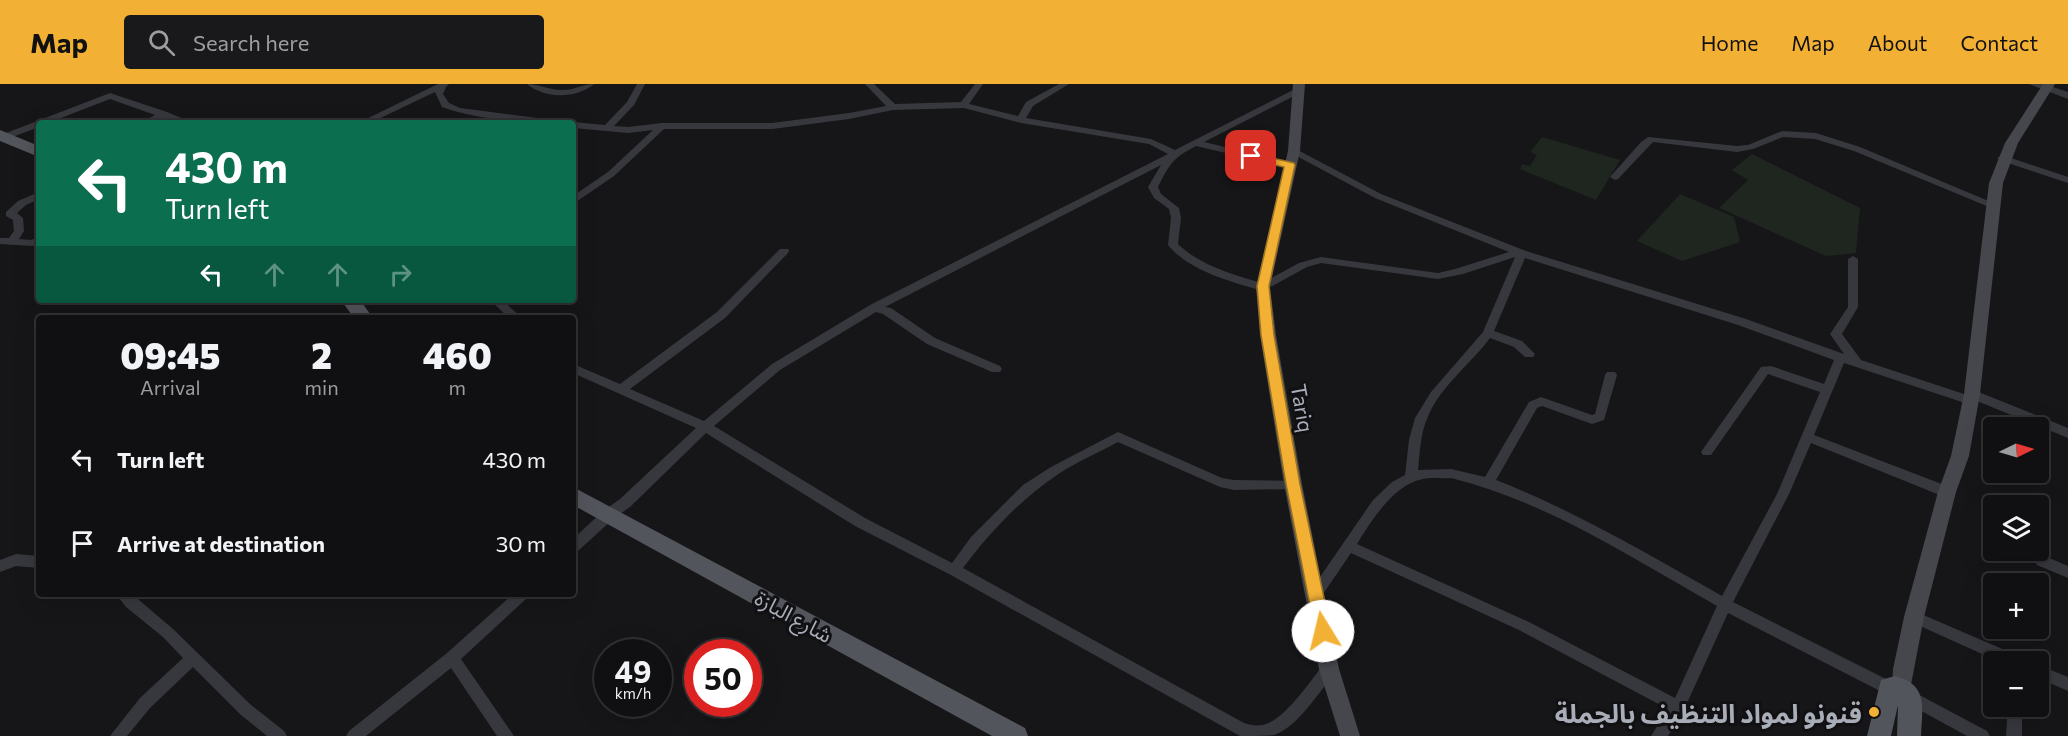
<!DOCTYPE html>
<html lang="en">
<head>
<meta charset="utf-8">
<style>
  :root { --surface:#101012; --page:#19191b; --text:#f1f3f6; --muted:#9c9d9f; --line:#303032; --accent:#f2b134 }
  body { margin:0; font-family:Commissioner,"Noto Sans Arabic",sans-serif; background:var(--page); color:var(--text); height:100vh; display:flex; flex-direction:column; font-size:22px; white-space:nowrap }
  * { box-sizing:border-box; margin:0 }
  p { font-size:20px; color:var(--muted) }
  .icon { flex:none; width:33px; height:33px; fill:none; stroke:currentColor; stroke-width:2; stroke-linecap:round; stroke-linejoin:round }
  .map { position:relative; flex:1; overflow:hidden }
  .panel { position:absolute; left:36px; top:231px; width:540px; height:282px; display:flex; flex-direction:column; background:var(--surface); border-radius:6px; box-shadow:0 6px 24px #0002,0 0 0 2px var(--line) }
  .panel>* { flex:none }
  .banner { position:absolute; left:36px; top:36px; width:540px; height:183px; border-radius:6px; box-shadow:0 6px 24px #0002,0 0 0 2px var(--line); background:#0b6e4f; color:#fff; overflow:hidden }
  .needle { width:39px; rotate:85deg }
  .controls { position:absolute; left:1983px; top:333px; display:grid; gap:12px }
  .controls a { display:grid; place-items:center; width:66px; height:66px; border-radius:6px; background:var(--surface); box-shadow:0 6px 24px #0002,0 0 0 2px var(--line); font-size:30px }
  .speed { position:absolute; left:594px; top:555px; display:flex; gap:12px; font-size:30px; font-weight:700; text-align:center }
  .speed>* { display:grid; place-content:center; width:78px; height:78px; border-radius:50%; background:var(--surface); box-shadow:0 6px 24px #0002,0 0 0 2px var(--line); line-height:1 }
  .speed small { font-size:15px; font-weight:400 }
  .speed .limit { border:9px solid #d22; background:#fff; color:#111 }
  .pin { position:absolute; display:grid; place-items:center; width:51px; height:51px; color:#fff; margin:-26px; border-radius:12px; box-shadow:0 3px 9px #0006 }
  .me { position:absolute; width:66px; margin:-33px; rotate:351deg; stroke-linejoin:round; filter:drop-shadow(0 0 4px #0008) }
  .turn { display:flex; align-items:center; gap:21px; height:126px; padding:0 30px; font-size:27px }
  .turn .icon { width:78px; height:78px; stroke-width:2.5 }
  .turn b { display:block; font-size:42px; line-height:51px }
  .lanes { display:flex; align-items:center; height:57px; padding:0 30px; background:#0003; justify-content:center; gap:30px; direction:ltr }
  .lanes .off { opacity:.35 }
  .eta { display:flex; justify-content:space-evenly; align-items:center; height:102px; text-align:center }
  .eta b { font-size:36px; font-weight:800; line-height:42px }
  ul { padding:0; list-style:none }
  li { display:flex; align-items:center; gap:18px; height:84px; padding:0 30px }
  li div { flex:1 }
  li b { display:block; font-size:22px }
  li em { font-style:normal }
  header { display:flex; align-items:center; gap:36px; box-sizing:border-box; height:84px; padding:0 30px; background:var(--accent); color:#111 }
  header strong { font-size:28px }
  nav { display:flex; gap:33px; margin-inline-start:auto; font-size:21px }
  .search { width:420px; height:54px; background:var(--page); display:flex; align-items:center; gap:15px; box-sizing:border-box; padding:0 21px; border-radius:6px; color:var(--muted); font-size:22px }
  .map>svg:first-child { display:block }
</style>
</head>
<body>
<header>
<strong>Map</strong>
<div class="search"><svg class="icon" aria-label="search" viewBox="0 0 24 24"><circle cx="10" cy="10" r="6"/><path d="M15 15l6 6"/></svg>Search here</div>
<nav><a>Home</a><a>Map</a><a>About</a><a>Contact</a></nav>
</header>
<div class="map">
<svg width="2068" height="652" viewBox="0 0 2068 652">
  <rect width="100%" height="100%" fill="#161618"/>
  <path fill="#1e261f" d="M1542,53L1620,76L1596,116L1520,85L1522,80L1530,82L1537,71L1530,68Z
    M1752,70L1860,124L1856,169L1826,172L1719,124L1748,96L1732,86Z
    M1680,110L1734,133L1740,158L1682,177L1637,157Z"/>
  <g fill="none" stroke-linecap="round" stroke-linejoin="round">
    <path fill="#37383d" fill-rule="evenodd" d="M438,0H449L446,3L443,10L449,19L460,24L554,36L559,39C524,39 474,35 442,23L435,8L370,39H358Z
      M527,0C539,0 549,6 561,6C573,7 582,0 594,0C576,15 545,15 527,0Z
      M637,0H645L634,21L614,42L628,43L662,39H772L849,29L886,22L865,0H874L895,20L961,18L975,0H983L969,20L1018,32L1026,18L1059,0H1069L1033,22L1026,34L1151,55L1175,66L1299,3L1303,6L1302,8L1204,58L1293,79V83L1290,84L1196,62C1173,74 1170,79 1158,103L1161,110L1179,124L1181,134L1178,160C1199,181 1234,191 1262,199L1299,179L1321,173L1438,189L1455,185L1509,168L1375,114L1291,69L1289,67L1294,64L1381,110L1526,167L1746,235L1844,270L1830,250L1848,223V175L1853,172L1858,175V223L1842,250L1861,276L1967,311L1968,307H1976L2068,344V354L1977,317L1975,320L1971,321L1844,279L1814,351L1952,404L1953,408L1952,412H1942L1811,359L1789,410L1733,518L1894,599L1896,604L1894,609L1889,611L1884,609L1728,529L1683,628L1668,652H1651L1668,625L1519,546L1351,469L1321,513L1316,515L1311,513L1309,509L1373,416L1392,398L1405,391L1409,356L1415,334L1431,308L1483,248L1515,173L1463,190L1438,195L1321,179L1307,183L1263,207C1232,198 1189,187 1168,161L1171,134L1169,125L1154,114L1148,103L1161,81L885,223L891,224L935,254L1000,282L1002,285L1000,288H992L927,260L883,230L876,228L780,286L714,342L865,434L952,479L971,453L1023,401L1051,383L1118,348L1222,394L1234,396L1298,397L1299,400L1298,403L1293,405L1234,406L1220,403L1118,358C1098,369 1076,378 1057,391C1021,415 989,449 963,484L1244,639C1250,641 1256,642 1263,641C1285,636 1310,597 1324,580L1329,579L1334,580L1336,585L1334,590C1319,608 1297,644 1274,651C1264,652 1250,652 1240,652L949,490L855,442L706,349L630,423L613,435L578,467L573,468V455L603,427L620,415L696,344L573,289V280L620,300L717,228L780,165H788L789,167L788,169L725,234L630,305L704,337L772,280L870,221L1168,70L1149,60L1021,39L964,24L893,26L849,35L772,45H664L614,92L573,120V112L608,88L653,46L628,49L573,44V39H570L573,38L605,41L627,18ZM1525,174L1738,241L1834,276L1824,300L1771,282L1761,283L1701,368L1703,371H1711L1768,290L1820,308L1777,410L1722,512C1648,470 1575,427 1496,396L1537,324L1542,322L1592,340L1604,336L1617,291L1615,288H1607L1605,291L1595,330L1592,331L1541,313L1529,318L1485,393L1451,385L1418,386C1420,369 1420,351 1427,335C1439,303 1470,281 1490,254L1514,263L1525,273H1533L1535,270L1522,257L1494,247ZM1451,394C1548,418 1632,474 1717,522L1675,614L1529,538L1357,460C1371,437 1394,400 1423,395C1432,393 1442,395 1451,394Z
      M110,9L167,28L193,39H179L164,34L152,39H140L155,31L110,15L48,39H39V43L7,55L0,54L1,51Z
      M1782,47L1816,49L1860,63L1998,121L1997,123H1989L1854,67L1815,55L1783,53L1753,65L1737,68L1653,58L1618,95L1615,96L1610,93L1641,58L1648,53L1737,62L1748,61Z
      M2002,71L2068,93V99L1999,76L1997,74Z
      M39,108V115L26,121L17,129L23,134L24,147L19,155L31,156L39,153V160L32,162L0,160V154H9L14,147L13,136L6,132V128L18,117Z
      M490,216H502L522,234H509Z
      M16,470L39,472V484L16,482L0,488V476Z
      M2042,471L2068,482V494L2037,481L2035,477L2037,473Z
      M116,510H132L173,545L251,621L284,647L287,652H267L241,631L193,583L150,624L127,652H110L140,614L183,574L163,553L126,523Z
      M513,510H529L527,514L461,575L514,652H497L451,584L366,652H346L349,647L447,569Z
      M1914,527L2021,573L2023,578H2000L1909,537L1907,533L1909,529Z
      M2038,581L2068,593V607L2038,594Z
      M1910,606L1987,647L1990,652H1967L1905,618L1903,613L1905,608Z
      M2008,622H2022V652H2006Z"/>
    <path fill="#37383d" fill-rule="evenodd" d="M2029,0H2044L2068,8V15Z"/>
    <path fill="#45474d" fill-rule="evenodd" d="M1293,0H1305L1300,67L1270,203L1276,251L1302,400L1339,585L1360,652H1340L1319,585L1284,400L1260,251L1256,203L1288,67Z
      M2043,0H2055L2018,59L2003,99L1980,310L1969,372L1956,408L1924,533L1909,611L1902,614L1895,611L1892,605L1893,585L1904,533L1938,408L1951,372L1964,310L1989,99L2005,59Z"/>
    <path fill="#53555c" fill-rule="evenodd" d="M0,46L39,62V73L0,57Z
      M341,216H360L373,234H354Z
      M573,403L1025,644L1028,652H992L573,421Z
      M1895,592C1929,601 1922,623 1921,652H1897L1898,621L1891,652H1867L1881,596Z"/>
  </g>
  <path fill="#f2b134" stroke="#9d7322" stroke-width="1.5" d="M1251,69L1294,79L1295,81L1269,202L1274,251L1300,400L1331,547L1328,552L1323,554L1317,552L1315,547L1286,400L1261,251L1257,202L1284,83L1247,75L1246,72Z"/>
  <circle fill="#f2b134" stroke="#111113" stroke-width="2" cx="1874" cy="628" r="6"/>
  <g text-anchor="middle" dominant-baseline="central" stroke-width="6" stroke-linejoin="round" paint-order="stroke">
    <g font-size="21" fill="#a8adb8" stroke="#111113">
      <text transform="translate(1303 324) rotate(80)">Tariq</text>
      <text transform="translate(794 532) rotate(29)">شارع البازة</text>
    </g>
    <g font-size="26" font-weight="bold" fill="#a8adb8" stroke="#111113" text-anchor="end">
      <text x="1862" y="628">قنونو لمواد التنظيف بالجملة</text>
    </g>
  </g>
</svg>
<div class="controls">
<a><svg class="needle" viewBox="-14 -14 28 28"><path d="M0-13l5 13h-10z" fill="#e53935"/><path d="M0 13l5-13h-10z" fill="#9c9d9f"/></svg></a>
<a><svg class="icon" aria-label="layers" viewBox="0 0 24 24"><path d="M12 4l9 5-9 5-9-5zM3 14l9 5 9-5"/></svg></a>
<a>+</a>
<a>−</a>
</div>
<div class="speed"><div>49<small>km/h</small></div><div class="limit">50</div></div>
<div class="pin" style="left:1251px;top:72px;background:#d93025"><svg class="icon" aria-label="arrive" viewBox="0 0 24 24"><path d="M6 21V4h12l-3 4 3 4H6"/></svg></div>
<svg class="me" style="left:1323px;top:547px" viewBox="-20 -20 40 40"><circle r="19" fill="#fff"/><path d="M0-13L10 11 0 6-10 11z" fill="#f2b134"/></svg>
<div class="banner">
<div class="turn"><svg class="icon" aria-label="left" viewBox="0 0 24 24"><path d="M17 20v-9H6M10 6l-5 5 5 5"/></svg><div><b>430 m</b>Turn left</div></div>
<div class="lanes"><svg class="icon" aria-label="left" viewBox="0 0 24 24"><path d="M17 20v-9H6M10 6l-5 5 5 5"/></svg><svg class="icon off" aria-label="ahead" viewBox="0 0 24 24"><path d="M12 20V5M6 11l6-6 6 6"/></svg><svg class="icon off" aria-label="ahead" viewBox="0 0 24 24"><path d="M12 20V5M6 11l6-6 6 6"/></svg><svg class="icon off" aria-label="right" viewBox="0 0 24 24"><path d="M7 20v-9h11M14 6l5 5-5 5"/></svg></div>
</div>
<section class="panel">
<div class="eta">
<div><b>09:45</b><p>Arrival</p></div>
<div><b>2</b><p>min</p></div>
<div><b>460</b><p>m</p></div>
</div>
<ul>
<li><svg class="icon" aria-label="left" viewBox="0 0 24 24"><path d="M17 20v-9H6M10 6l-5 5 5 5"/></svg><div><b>Turn left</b></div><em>430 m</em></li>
<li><svg class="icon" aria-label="arrive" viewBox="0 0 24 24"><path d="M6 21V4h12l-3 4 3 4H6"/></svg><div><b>Arrive at destination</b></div><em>30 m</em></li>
</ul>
</section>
</div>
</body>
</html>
